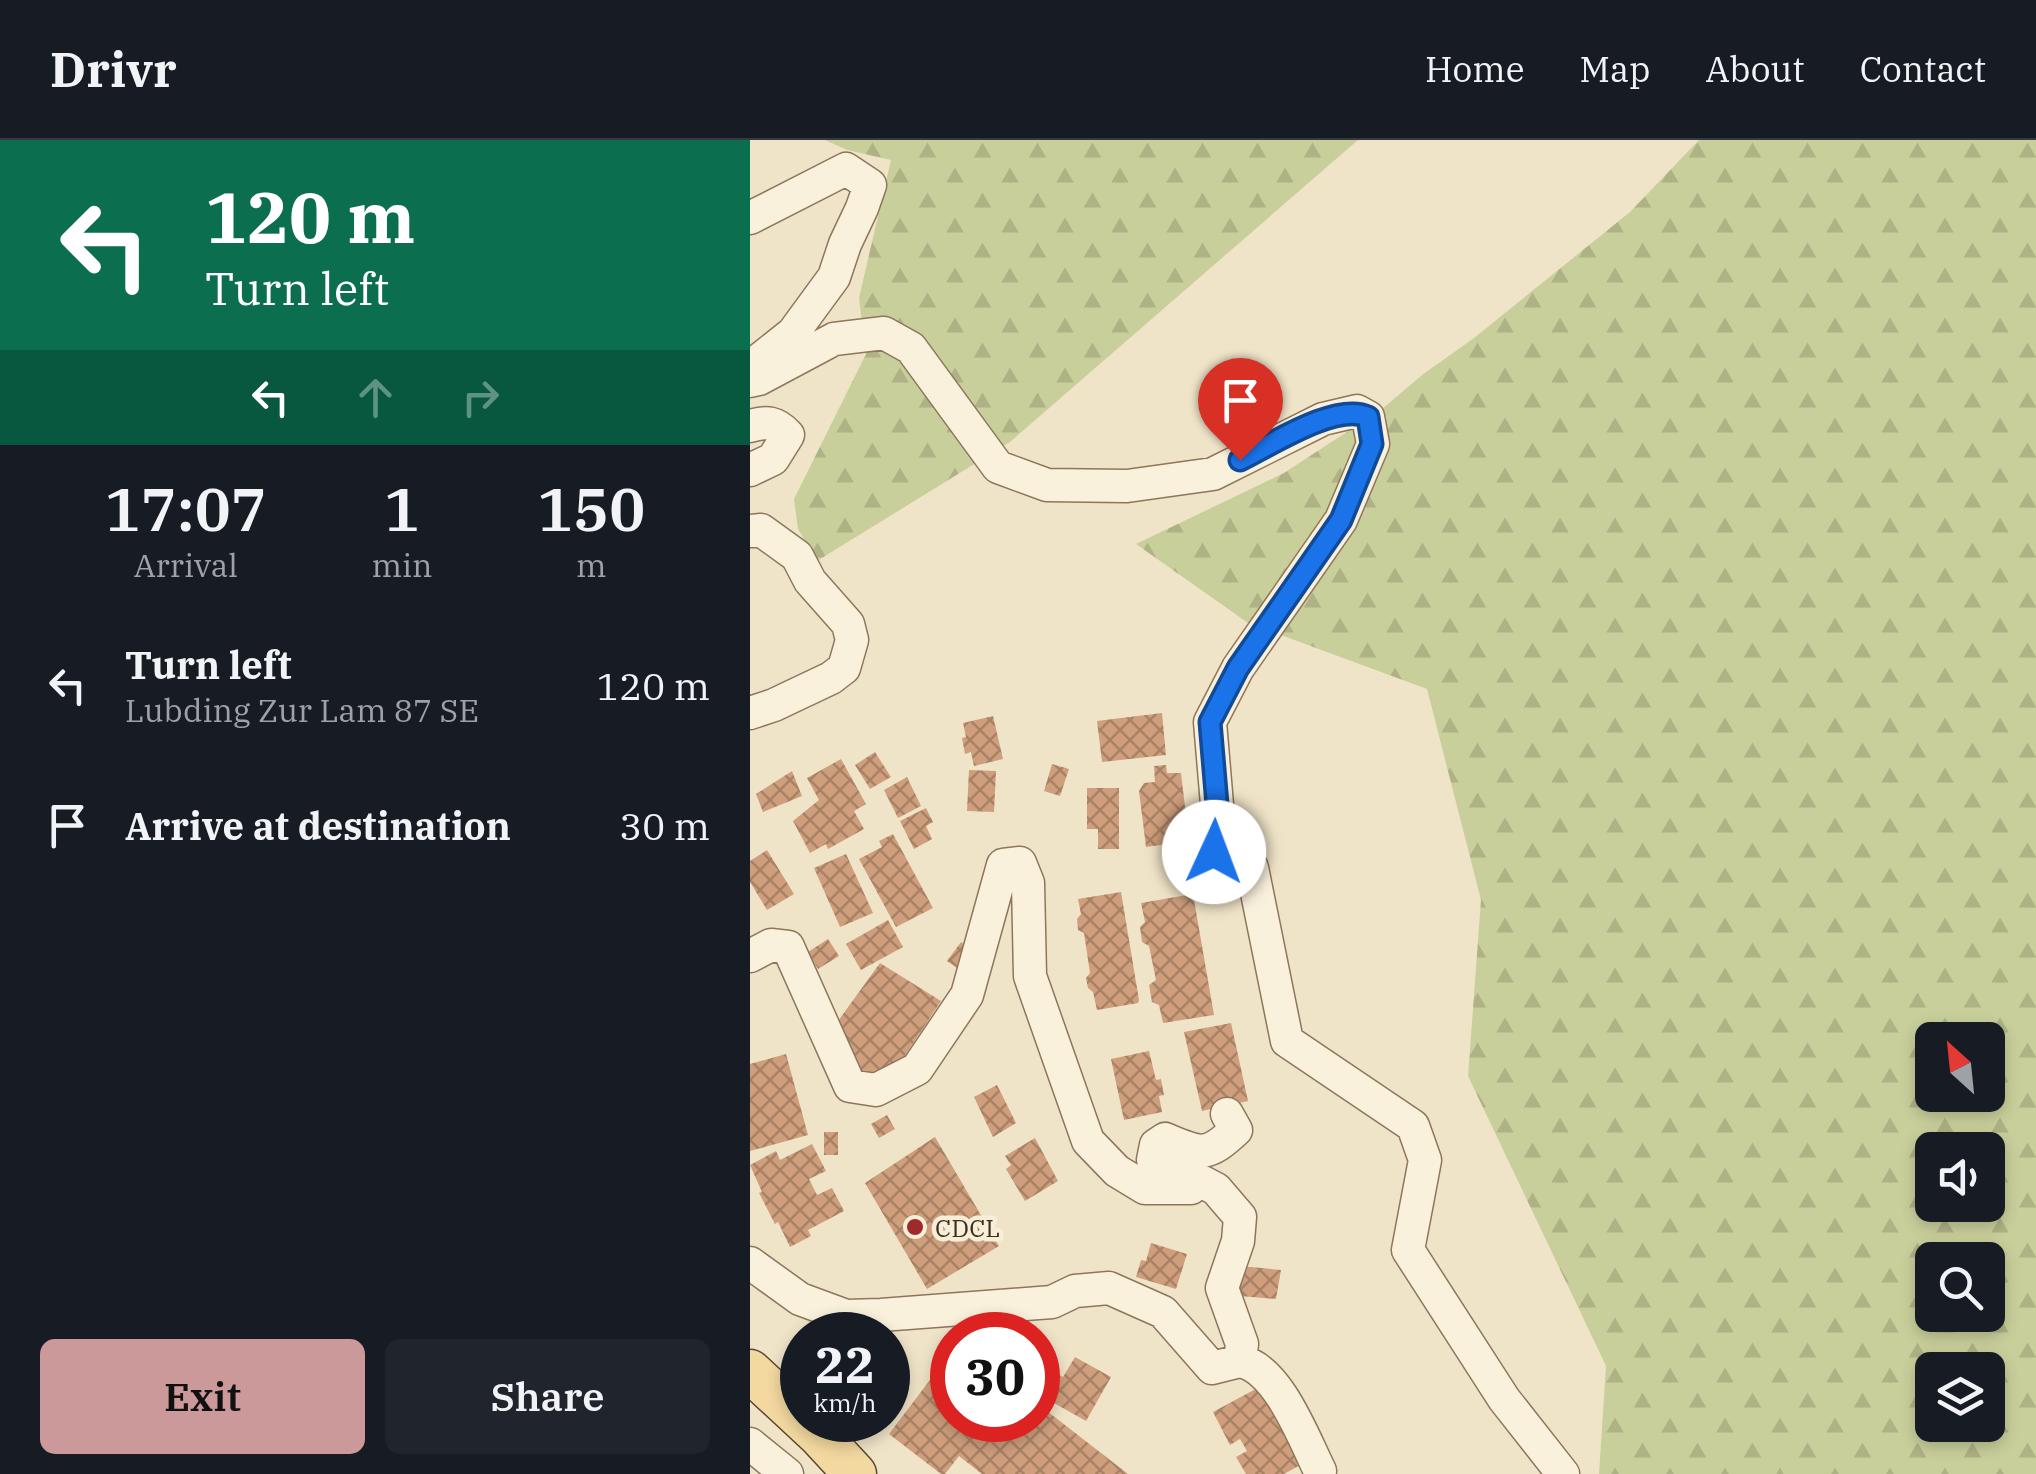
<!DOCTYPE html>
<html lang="en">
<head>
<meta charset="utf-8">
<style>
  :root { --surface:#171b24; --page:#20242c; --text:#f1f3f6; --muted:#9ea1a6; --line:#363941; --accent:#cc999b }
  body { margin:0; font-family:"IBM Plex Serif",serif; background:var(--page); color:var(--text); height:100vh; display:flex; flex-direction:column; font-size:38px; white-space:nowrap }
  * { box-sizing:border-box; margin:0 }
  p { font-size:32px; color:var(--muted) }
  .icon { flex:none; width:55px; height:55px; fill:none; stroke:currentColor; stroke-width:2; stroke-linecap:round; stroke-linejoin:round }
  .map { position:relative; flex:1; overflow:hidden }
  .details { display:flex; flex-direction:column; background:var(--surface); width:750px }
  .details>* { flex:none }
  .guide { background:#0b6e4f; color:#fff; overflow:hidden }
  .needle { width:65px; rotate:333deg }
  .tools { position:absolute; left:1165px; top:882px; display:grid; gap:20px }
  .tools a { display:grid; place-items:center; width:90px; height:90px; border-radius:15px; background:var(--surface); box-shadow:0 5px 15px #0003; font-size:50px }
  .speed { position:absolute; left:30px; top:1172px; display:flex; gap:20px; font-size:50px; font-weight:700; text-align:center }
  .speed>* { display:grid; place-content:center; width:130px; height:130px; border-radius:50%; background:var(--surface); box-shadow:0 5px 15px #0003; line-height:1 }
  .speed small { font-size:25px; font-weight:400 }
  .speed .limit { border:15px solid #d22; background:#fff; color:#111 }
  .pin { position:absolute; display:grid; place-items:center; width:85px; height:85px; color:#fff; margin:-102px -42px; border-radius:50% 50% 50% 0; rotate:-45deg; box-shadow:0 0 10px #0007 }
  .pin .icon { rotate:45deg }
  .me { position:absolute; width:110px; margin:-55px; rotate:2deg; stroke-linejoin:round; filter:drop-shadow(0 0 8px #0008) }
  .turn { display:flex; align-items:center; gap:35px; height:210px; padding:0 40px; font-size:45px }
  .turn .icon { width:130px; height:130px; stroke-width:2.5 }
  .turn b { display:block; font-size:70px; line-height:85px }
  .lanes { display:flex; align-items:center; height:95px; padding:0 40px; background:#0003; justify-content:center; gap:50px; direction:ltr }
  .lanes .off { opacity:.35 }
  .eta { display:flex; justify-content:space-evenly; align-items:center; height:170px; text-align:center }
  .eta b { font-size:60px; font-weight:600; line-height:70px }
  .button { display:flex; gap:20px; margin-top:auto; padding:20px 40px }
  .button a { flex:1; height:115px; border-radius:15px; background:var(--accent); color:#111; font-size:40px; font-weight:600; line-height:115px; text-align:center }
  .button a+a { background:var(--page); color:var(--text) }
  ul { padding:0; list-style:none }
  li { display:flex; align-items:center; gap:30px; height:140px; padding:0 40px }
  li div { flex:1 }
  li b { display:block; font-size:38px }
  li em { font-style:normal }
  header { display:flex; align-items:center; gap:60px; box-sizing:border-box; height:140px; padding:0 50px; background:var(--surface); border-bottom:2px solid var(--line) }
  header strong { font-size:48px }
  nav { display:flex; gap:55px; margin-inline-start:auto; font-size:35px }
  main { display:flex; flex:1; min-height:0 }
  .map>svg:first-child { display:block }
</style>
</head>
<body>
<header>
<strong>Drivr</strong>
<nav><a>Home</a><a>Map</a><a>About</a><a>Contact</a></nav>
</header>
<main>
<section class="details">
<div class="guide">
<div class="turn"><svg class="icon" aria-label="left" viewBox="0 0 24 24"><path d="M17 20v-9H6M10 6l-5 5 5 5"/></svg><div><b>120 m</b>Turn left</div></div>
<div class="lanes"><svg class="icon" aria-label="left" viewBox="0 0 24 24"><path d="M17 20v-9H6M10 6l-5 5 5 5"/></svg><svg class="icon off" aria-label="ahead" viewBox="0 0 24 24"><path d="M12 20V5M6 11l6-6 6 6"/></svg><svg class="icon off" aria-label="right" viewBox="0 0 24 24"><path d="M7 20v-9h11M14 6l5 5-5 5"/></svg></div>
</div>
<div class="eta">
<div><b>17:07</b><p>Arrival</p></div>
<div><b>1</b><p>min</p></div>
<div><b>150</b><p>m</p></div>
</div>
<ul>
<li><svg class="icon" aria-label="left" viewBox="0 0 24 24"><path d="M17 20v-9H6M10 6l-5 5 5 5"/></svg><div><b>Turn left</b><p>Lubding Zur Lam 87 SE</p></div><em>120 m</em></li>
<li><svg class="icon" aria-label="arrive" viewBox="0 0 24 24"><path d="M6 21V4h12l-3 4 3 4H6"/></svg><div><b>Arrive at destination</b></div><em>30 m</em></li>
</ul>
<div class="button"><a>Exit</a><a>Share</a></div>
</section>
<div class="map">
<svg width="1286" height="1334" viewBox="0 0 1286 1334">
  <defs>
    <pattern id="forest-firs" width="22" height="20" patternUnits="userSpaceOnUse" patternTransform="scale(2.5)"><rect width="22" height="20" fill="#c9cf9b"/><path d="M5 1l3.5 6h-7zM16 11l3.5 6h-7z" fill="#aeb285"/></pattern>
    <pattern id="building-cross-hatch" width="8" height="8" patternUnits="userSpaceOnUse" patternTransform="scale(2.5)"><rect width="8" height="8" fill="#cf9f7d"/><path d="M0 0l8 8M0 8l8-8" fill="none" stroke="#a98266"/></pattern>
  </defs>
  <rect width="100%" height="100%" fill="#f0e4c8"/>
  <path fill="url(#forest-firs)" fill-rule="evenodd" d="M75,0H608L260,302L67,421L48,389L44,359L116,214L109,158L141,20L97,10Z
    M949,0H1286V1334H849L856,1226L718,936L731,760L677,549L498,483L386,404L534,333L632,269L672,235L724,198L880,72ZM1182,900H1238V955H1182ZM1182,1010H1238V1065H1182ZM1182,1120H1238V1175H1182ZM1182,1230H1238V1285H1182Z"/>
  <path fill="url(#building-cross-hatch)" d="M412,573L416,615L352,622L347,581Z
    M243,576L253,619L224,626L221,612L215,614L212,598L216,597L213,583Z
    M125,612L141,637L120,649L105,625Z
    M91,619L116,664L104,671L114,689L78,709L76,704L60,713L43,681L69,660L57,638Z
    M302,624L319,629L310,656L294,651Z
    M416,625L417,633H431L439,701L396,707L389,651L394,643L405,642L404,626Z
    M219,630L246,631L244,672L217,671Z
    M42,631L52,656L13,672L6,654Z
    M157,637L171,666L148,678L134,650Z
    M337,648H369V709H348V689H337Z
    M176,668L183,682L176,686L182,699L164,709L150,681Z
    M143,694L183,768L146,787L109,719L132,707L129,701Z
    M17,710L44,754L17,770L0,742V721Z
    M96,714L123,773L90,787L64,728Z
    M371,752L389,860L388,863L347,870L343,852L338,848L336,838L340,833L334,793L328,790L327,779L331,774L328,759Z
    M443,754L464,875L413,883L409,865L402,862L399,845L406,840L399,806L392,802L390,787L395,782L391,763Z
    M138,780L153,807L111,830L96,804Z
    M78,799L89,816L68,829L58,812Z
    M211,802L223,811L210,830L197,821Z
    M130,823L191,861L144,932L125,941L98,923L88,881Z
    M481,883L498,961L452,971L434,892Z
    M399,911L406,940L411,939L414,955L409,956L412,972L374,980L361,919Z
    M36,914L58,995L0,1011V924Z
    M247,945L266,983L243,997L224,957Z
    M137,975L145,989L129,998L121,984Z
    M74,992H88V1015H74Z
    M185,997L249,1106L177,1149L115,1043Z
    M285,998L308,1041L275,1061L256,1029L261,1025L255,1016Z
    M62,1004L76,1031L59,1039L67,1055L82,1048L94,1071L58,1090L61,1096L40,1107L28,1082L25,1084L9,1053L12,1052L0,1025L26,1011L30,1020Z
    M401,1103L437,1114L426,1149L386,1137L391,1120L396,1121Z
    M490,1126L531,1130L526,1159L490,1156Z
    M202,1211V1280H288V1264L378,1334H232L209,1316L195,1334H191L139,1294Z
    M325,1217L361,1237L336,1281L288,1254L294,1240L288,1236L291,1224L313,1237Z
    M513,1245L554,1323L534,1334H496L486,1317L497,1311L490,1299L480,1305L463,1272Z"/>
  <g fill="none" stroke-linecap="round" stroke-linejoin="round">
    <defs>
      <path id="minor" d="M0,78L96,29L120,45L112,68L95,104L84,137L43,193L4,224
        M0,241L9,239L84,199L134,193L161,208L248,327L297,345L377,346L463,334L573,279L607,271L618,277L623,304L591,380L488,528L460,582L470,700L464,712L502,728L537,901L663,986L675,1020L658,1110L754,1259L813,1334
        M0,286C17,281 26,282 38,295L23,319L0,330
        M0,391L11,390L47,416L60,441L98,484L102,500L94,528L81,538L24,565L0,573
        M0,816L21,805L38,807L100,946L126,950L167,929L217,855L253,725L270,723L278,743L280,836L338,1001L367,1031L395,1048H441L443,1037L403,1020L406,1005L415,999C451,1014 456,1018 486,990L477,974
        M0,1123L50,1159L96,1176L131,1175L302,1162L325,1151L359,1148L413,1172L462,1228L490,1221L492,1204L472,1148L488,1101L490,1077L466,1049L443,1037
        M490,1221C528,1228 554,1299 570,1331
        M0,1304L37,1334"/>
      <path id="major" d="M0,1231L69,1295L105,1334"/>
    </defs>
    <use href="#minor" stroke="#8d765c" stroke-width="35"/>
    <use href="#major" stroke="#5b4430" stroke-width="45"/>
    <use href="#minor" stroke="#faf1dc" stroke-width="32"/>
    <use href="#major" stroke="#f3d9a0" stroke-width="42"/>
  </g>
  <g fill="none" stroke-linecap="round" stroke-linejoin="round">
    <defs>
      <path id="route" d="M464,712L470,700L460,582L488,528L591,380L622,304L618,277C586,262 521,305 490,320"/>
    </defs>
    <use href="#route" stroke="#114b97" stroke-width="25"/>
    <use href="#route" stroke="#1a73e8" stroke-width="18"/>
  </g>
  <circle fill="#9e2a2b" stroke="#f7eed8" stroke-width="4" cx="165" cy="1087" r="10"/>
  <g text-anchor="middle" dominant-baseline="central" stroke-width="9" stroke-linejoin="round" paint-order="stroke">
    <g font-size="25" fill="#3d2e20" stroke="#f7eed8" text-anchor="start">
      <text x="185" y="1087">CDCL</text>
    </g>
  </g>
</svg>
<div class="tools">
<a><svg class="needle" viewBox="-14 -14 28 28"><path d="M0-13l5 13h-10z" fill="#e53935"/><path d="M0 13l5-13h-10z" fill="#9ea1a6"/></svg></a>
<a><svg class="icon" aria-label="sound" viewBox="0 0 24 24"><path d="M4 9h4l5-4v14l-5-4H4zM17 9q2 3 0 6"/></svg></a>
<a><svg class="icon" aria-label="search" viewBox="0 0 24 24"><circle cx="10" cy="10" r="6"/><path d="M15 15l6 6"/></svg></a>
<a><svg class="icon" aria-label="layers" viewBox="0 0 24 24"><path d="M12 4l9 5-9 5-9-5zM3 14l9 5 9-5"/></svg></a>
</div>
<div class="speed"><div>22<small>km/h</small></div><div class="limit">30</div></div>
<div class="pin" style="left:490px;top:320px;background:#d93025"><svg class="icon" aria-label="arrive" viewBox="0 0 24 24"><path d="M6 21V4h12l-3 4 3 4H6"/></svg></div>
<svg class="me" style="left:464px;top:712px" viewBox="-20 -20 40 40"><circle r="19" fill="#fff"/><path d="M0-13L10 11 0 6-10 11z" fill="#1a73e8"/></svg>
</div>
</main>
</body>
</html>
